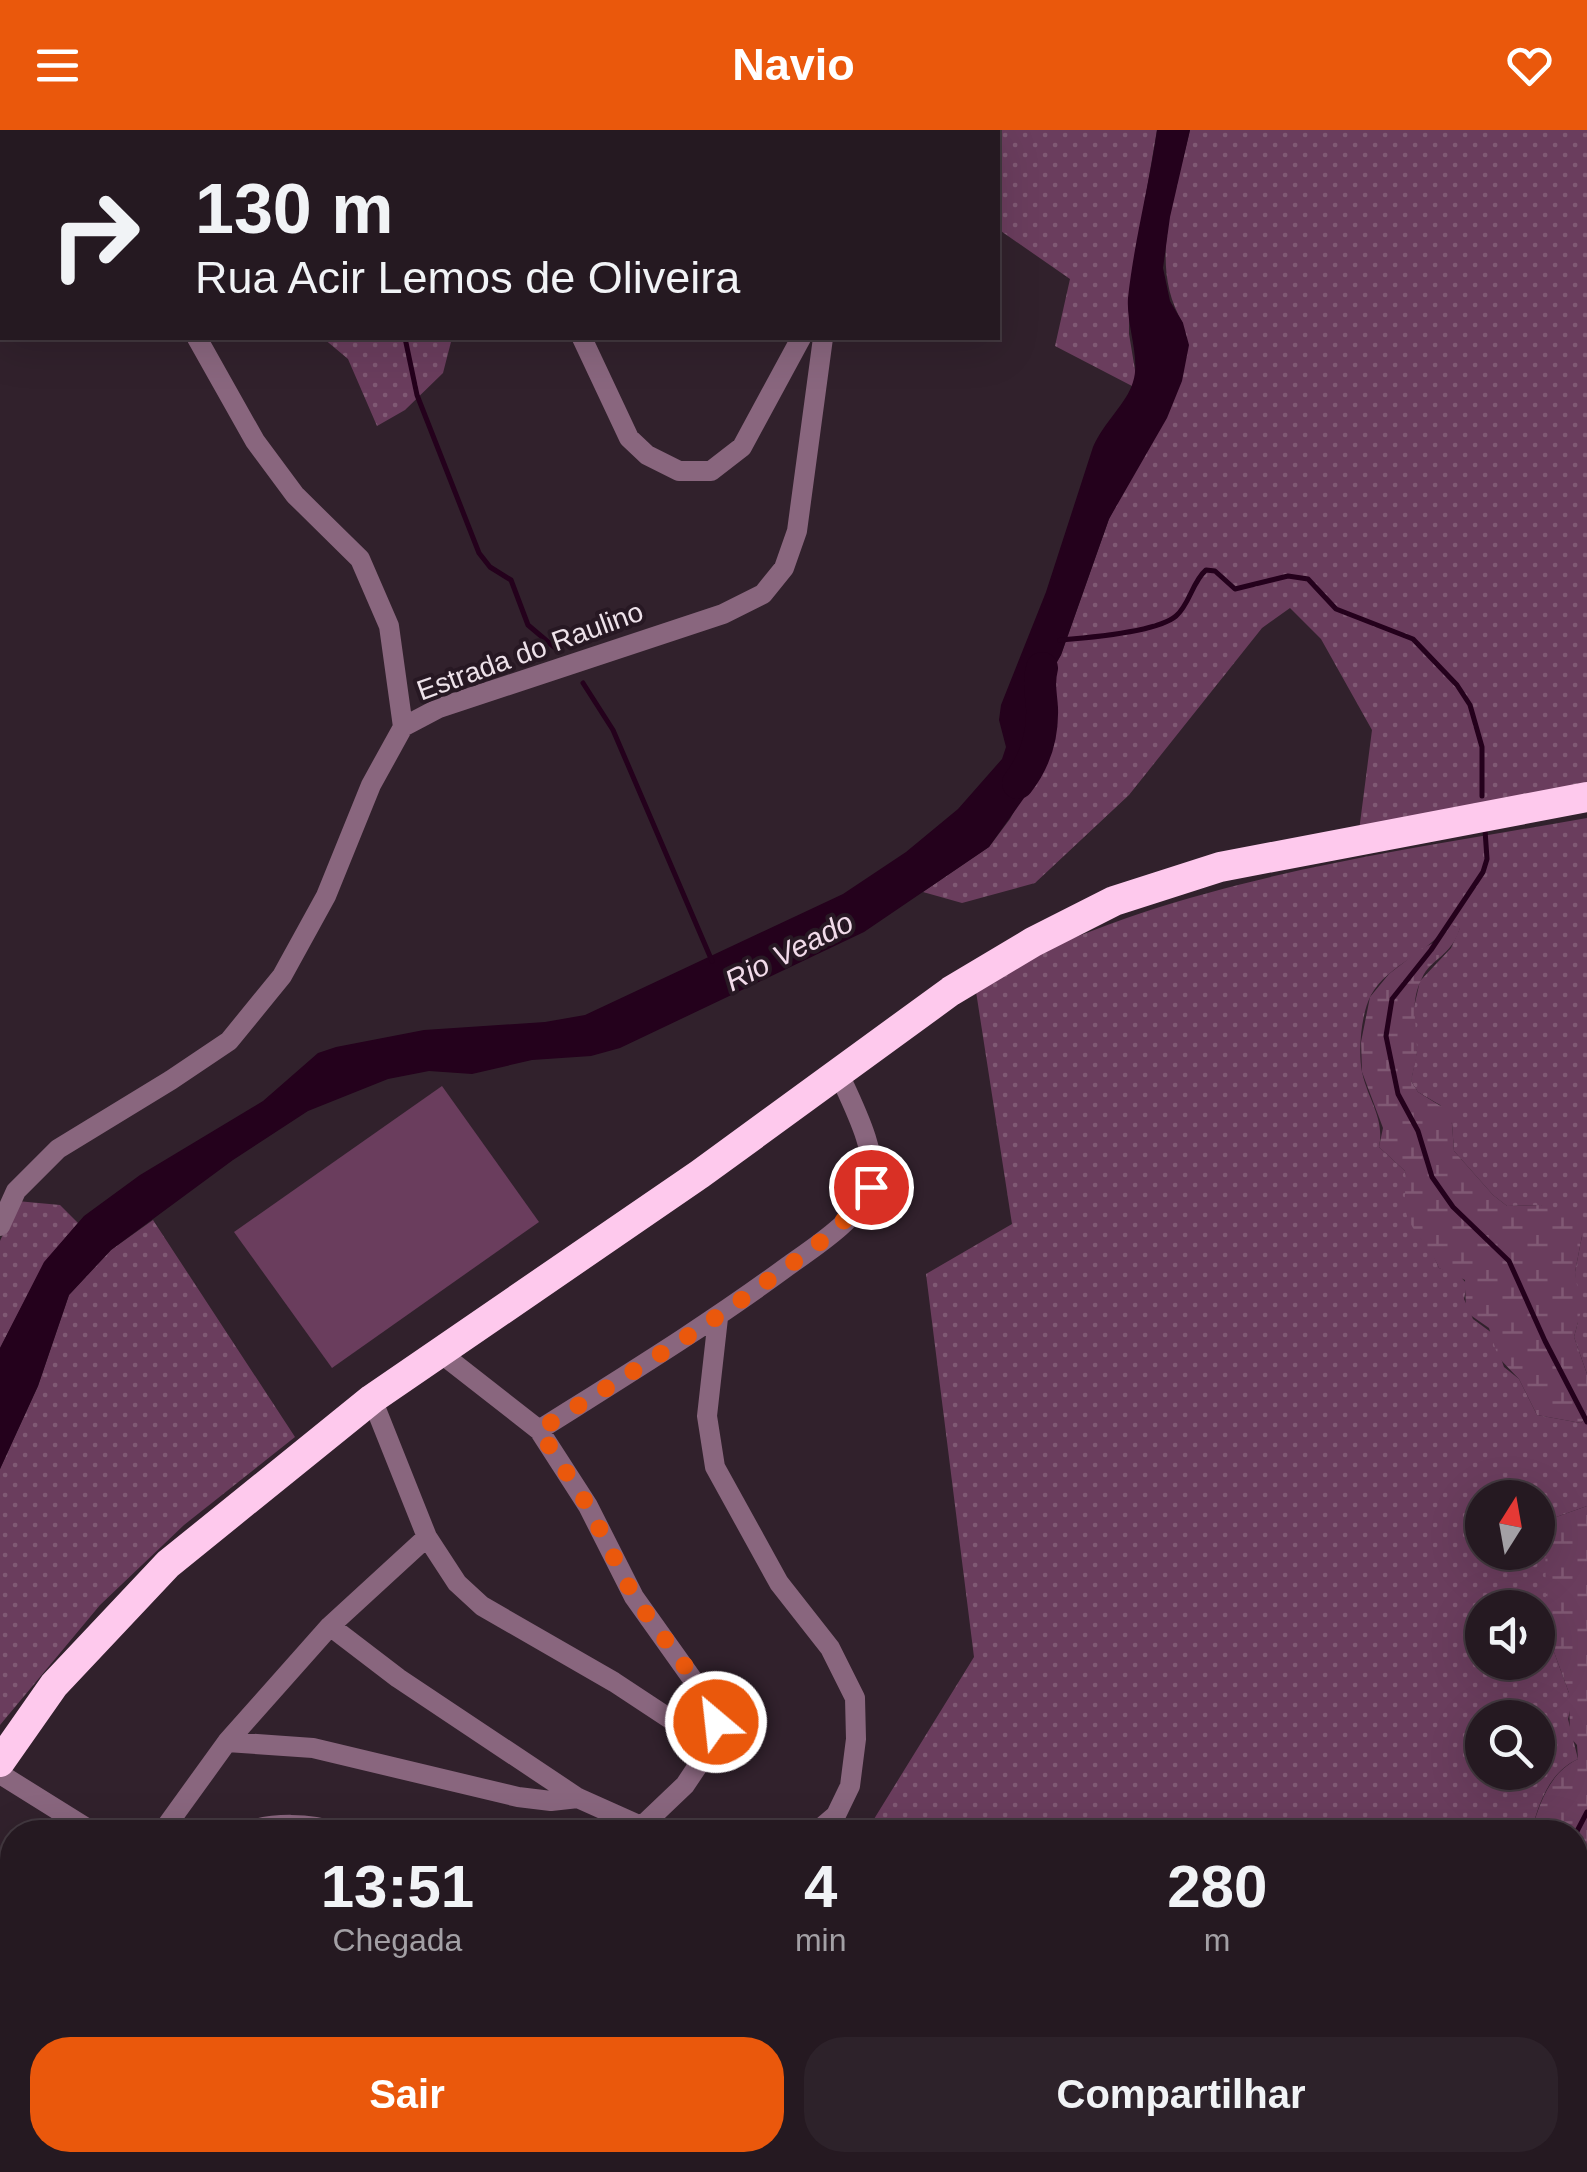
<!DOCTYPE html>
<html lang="pt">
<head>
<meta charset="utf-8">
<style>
  :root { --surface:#251921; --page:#2d222a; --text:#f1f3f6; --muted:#a3a0a5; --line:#42383f; --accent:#ea580c }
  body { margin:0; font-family:Helvetica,sans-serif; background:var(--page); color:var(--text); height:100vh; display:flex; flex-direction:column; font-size:38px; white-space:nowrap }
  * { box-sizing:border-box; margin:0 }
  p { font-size:32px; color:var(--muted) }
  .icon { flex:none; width:55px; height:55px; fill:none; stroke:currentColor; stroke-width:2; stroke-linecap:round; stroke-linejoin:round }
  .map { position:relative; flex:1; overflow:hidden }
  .sheet { position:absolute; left:0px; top:1690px; width:1588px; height:352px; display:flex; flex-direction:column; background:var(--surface); border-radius:40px 40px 0 0; box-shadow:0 10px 40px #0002,0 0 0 2px var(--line) }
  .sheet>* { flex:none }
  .guide { position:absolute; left:0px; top:0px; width:1000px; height:210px; box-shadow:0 10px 40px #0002,0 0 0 2px var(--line); background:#251921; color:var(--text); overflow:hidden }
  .needle { width:65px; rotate:11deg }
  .buttons { position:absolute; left:1465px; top:1350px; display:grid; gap:20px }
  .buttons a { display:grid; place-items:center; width:90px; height:90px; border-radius:50%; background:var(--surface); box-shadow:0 10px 40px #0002,0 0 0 2px var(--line); font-size:50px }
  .pin { position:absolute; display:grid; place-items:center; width:85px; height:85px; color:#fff; margin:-42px; border:5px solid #fff; border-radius:50%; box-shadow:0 2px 10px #0007 }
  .me { position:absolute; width:110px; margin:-55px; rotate:332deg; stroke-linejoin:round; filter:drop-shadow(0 0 8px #0008) }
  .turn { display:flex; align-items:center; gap:35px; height:210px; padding:0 30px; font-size:45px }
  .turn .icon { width:130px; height:130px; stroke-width:2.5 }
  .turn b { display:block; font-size:70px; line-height:85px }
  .eta { display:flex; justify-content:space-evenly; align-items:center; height:170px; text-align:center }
  .eta b { font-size:60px; font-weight:700; line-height:70px }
  .cta { display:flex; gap:20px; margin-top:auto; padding:20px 30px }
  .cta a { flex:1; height:115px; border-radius:40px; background:var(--accent); color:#fff; font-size:40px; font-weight:700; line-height:115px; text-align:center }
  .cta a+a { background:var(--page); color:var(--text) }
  header { display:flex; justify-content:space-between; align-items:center; height:130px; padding:0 30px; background:var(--accent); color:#fff; font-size:45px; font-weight:700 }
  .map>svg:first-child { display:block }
</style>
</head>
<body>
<header><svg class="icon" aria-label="menu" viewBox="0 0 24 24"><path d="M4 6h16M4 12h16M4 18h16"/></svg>Navio<svg class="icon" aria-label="heart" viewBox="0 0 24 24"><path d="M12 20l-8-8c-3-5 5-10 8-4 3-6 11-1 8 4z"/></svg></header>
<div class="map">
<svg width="1587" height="2042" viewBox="0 0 1587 2042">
  <defs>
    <pattern id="grass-dots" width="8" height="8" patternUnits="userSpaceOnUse" patternTransform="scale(2.5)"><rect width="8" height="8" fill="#6a3d5d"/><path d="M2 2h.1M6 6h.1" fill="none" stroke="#805974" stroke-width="1.8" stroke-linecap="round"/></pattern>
    <pattern id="wetland-marsh" width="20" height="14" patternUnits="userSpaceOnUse" patternTransform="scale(2.5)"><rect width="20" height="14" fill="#6a3d5d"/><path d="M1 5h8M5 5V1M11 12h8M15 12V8" fill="none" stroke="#805974"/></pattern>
  </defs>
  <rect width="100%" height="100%" fill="#31212c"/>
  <path fill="url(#grass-dots)" fill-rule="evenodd" d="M0,0H570V2H2V125Z
    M968,0H1157L1129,163V204L1136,246L1132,256L1055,216L1070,149L998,99V2H968Z
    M1190,0H1587V660L1359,701L1372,600L1321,509L1290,478L1262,498L1129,665L1035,753L962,773L923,762L989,717L1010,689L1036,640L1046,551L1061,525L1109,389L1127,354L1183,193C1147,134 1176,63 1190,0Z
    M323,208H452L443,243L405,280L377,296L348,229Z
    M1587,688V1244L1574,1207L1578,1192L1575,1142L1582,1106L1541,1075L1507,1076L1493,1065L1454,1021L1452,994L1440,975L1418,962L1411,951L1417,921L1412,886L1420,851L1451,818L1460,798H1445C1426,825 1389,834 1371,865C1361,884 1358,921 1362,942C1368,970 1385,988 1379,1017L1405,1041L1421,1109L1430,1118L1439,1138L1458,1144L1467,1154L1464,1169L1473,1189L1492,1203L1504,1237L1519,1249L1537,1285L1581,1293L1587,1287V1376L1545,1391L1550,1511L1569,1563L1571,1576L1568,1589L1578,1629C1549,1642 1539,1673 1531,1702H866L974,1527L926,1144L1012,1094L975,855C1162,751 1379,725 1587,688ZM1482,1368H1538V1422H1482ZM1482,1478H1538V1532H1482ZM1482,1588H1538V1642H1482Z
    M17,1071L60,1075L78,1093L45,1132L0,1218V1111Z
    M153,1090L295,1307L184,1395L100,1475L0,1595V1339L38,1256L69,1165L111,1120Z
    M1587,1976V2042H1521L1523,2030H1575V1985Z
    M354,2030H561L566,2042H364Z
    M630,2030H1424L1425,2042H620Z"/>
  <path fill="url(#wetland-marsh)" d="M1450,794L1460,798C1451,827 1431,828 1422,848C1409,874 1417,893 1417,919C1417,929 1413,941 1411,951L1418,962L1447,980L1452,994L1454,1021L1493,1065L1507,1076L1541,1075L1562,1080L1574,1087L1579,1096L1582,1106L1575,1142L1581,1181L1574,1207L1587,1244V1287L1581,1293L1537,1285L1519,1249L1498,1227L1489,1198L1466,1182L1465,1150L1439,1138C1431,1118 1409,1099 1406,1082C1403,1069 1407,1055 1405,1041L1379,1017L1383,998L1362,942L1361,912L1370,867L1389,844L1421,819L1435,812Z
    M1587,1376V1976L1575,1985V1702H1531C1540,1673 1549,1643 1578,1629L1577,1615L1570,1607L1569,1563L1550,1511L1546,1483L1545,1391Z
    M1424,2030H1523L1521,2042H1425Z"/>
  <path fill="#6a3d5d" d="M442,956L539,1092L332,1238L234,1102Z"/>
  <path fill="#24011c" d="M1157,0H1190L1170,87L1163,138L1170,171L1183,193L1189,215L1182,251L1167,288L1109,389L1061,525L1046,551L1036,640L1024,668L989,717L864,802L620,918L591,926L532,930L472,944L429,941L388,949L308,981L233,1030L111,1120L69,1165L38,1256L0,1339V1218L44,1132L84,1086L140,1045L263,971L318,923L336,917L424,900L545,892L585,885L843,764L906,722L958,679L1002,629L1006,617L999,590L1001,575L1046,462L1093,317C1104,292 1127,273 1133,252C1141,228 1126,195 1128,168C1134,112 1149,56 1157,0Z"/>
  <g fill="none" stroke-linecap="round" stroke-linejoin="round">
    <path stroke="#24011c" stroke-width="5" d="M304,2V0
      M405,208L417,265L479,423L490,437L511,450L528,495L554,517
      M1060,510C1086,508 1157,502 1176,486C1190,474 1192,452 1206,440L1215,441L1235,459L1288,446L1308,449L1336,479L1413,509L1457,555L1470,575L1482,617V666
      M583,553L613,600L712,831
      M1485,700L1487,729L1483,742L1431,820L1392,869L1386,906L1398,964L1418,1001L1432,1047L1453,1077L1509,1131L1545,1211L1587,1292
      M1575,1705L1587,1682
      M1575,1751L1587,1771
      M1575,1916L1585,1892L1580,1855L1587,1824
      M44,2030L49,2042
      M1474,2030L1475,2042"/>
    <path stroke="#24011c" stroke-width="32" d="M1018,653C1035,631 1043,606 1042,578C1041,563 1038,552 1042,538"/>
    <path stroke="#89667e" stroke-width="20" d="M554,2V0
      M958,2L959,0
      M0,120L2,121
      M197,208L255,311L295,365L360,429L389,496L403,597
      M582,208L629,308L647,325L679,341H711L742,317L801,208
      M0,1096L16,1061L58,1019L171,950L229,911L282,846L326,766L371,655L403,597L439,578L723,484L763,464L784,438L797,401L823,208
      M718,1188L707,1286L715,1337L779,1453L830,1518L855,1568L856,1609L850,1656L836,1685L816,1702
      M438,1221L539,1300L588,1376L634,1467L708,1571L716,1592L711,1616L685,1655L642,1696
      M372,1269L427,1407L457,1453L482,1476L614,1552L711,1616
      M539,1300C623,1247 708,1195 788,1136C813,1118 859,1089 870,1058C881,1027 851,971 838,942
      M330,1496L398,1548L578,1668L654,1702
      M227,1612L313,1618L518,1667L551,1671L578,1668
      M0,1644L93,1702
      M162,1702L227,1612L330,1496L427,1407
      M246,1702C273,1692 310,1693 337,1702
      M0,1834L12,1843
      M125,2030L142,2042
      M268,2030L282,2042"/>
    <path stroke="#fec9ed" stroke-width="30" d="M0,1632L54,1555L168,1434L372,1269L700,1044L951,861L1033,812L1114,771L1220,737L1587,667"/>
  </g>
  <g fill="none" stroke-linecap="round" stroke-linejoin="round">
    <path stroke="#ea580c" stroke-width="18" stroke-dasharray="0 32.4" d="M716,1592L695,1550L634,1467L588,1376L539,1300C617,1251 696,1204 770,1149C808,1122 845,1097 871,1057"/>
  </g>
  <g text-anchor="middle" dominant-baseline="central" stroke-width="8" stroke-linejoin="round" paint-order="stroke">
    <g font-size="28" fill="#eee2ea" stroke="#271823">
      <text transform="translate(530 521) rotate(-20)">Estrada do Raulino</text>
    </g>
    <g font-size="30" font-style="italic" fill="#f2dbea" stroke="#271823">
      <text transform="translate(789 821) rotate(-27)">Rio Veado</text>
    </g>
  </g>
</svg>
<div class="buttons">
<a><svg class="needle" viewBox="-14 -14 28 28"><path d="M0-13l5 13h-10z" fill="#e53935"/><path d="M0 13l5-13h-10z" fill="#a3a0a5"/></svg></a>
<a><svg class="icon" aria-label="sound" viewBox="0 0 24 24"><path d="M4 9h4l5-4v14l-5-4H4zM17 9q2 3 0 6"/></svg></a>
<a><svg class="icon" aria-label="search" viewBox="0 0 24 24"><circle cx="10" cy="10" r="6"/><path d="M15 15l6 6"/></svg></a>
</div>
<div class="pin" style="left:871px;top:1057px;background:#d93025"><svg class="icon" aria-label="arrive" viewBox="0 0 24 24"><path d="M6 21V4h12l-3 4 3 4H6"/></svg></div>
<svg class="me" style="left:716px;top:1592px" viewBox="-20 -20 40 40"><circle r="17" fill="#ea580c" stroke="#fff" stroke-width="3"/><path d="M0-11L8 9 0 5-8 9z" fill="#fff"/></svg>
<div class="guide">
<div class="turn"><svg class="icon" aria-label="right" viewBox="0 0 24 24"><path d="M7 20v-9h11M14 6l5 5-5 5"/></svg><div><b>130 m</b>Rua Acir Lemos de Oliveira</div></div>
</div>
<section class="sheet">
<div class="eta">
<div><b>13:51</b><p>Chegada</p></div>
<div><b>4</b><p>min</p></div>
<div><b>280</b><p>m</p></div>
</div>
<div class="cta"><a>Sair</a><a>Compartilhar</a></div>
</section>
</div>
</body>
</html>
